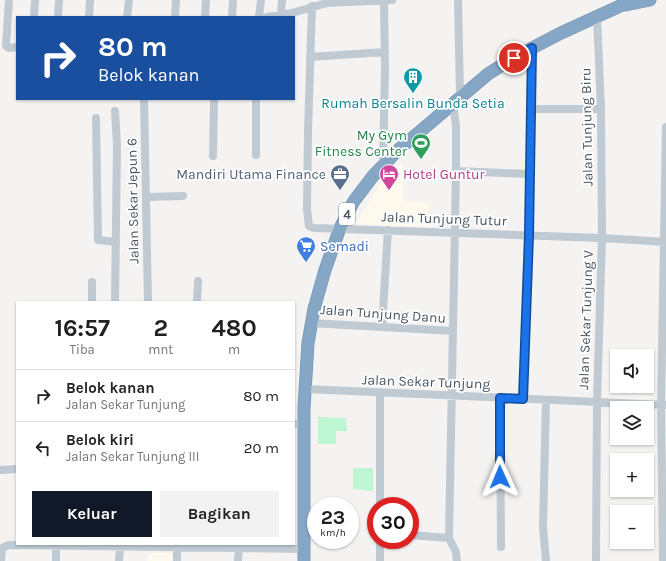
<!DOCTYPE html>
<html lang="id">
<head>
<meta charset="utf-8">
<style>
  :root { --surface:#fff; --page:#f2f2f2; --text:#202124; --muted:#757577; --line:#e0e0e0; --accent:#111827 }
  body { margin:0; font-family:Karla,sans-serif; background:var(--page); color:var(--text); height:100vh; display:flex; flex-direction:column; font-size:15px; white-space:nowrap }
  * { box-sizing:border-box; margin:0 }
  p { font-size:13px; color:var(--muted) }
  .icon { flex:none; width:22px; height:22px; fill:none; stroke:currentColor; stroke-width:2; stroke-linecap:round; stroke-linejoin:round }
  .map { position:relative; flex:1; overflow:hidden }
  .panel { position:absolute; left:16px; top:301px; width:279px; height:244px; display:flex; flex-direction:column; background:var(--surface); border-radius:0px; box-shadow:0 1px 3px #0004 }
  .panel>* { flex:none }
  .guide { position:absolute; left:16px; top:16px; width:279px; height:84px; border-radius:0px; box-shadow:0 1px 3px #0004; background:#1a4fa0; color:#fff; overflow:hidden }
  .tools { position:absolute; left:610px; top:349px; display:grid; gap:8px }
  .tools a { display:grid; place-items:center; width:44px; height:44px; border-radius:0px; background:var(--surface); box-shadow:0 1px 3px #0004; font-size:20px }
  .speed { position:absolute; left:307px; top:497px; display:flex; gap:8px; font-size:20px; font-weight:700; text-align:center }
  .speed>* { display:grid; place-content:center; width:52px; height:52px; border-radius:50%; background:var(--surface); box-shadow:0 1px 3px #0004; line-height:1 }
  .speed small { font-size:10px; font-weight:400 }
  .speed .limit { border:6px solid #d22; background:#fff; color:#111 }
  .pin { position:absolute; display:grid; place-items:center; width:34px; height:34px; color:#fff; margin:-17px; border:2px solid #fff; border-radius:50%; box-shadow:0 1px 4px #0007 }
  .me { position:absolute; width:44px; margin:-22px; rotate:359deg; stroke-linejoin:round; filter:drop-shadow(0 0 3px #0008) }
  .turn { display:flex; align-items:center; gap:14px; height:84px; padding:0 16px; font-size:18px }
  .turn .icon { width:52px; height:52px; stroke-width:2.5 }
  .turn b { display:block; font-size:28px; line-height:34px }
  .eta { display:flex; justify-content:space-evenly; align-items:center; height:68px; text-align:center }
  .eta b { font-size:24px; font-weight:700; line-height:28px }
  .primary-button { display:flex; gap:8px; margin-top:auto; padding:8px 16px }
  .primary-button a { flex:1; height:46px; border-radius:0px; background:var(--accent); color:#fff; font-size:16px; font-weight:700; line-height:46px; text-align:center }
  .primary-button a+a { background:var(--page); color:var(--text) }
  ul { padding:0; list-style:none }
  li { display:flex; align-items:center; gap:12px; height:52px; padding:0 16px; border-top:1px solid var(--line) }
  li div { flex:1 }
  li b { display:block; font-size:15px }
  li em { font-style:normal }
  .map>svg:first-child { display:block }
</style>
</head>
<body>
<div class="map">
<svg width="666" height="561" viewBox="0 0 666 561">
  <rect width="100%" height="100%" fill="#f5f2f2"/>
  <path fill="#fef9ed" d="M402,162L403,201L429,202V227L355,224L383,180Z
    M147,553H173L172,561H147Z"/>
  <path fill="#bef5d2" d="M318,417L346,418L347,431H336V444H318Z
    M353,468H373V491L353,489Z"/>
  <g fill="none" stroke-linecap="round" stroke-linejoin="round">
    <defs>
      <path id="highway" d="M625,5L650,0
        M304,561V408L308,343L314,309L325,270L340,228L354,201L373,176L397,151L488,74L513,58L561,33L633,0"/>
    </defs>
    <use href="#highway" stroke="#7191b1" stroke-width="13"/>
    <path stroke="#bfcad3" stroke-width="8" d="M9,0L6,46L9,48L17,47
      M458,0L460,96
      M312,6L308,132L307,209L309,226L314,228L602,238L666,242
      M281,15L282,0
      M34,17L35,0
      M58,17L59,0
      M89,17L90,0
      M127,17L129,0
      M175,17L176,0
      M205,17L206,0
      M232,17L233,0
      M259,17L261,0
      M267,17L292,13L327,3L392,0
      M310,57L385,52
      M144,99L148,302
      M256,99V155
      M453,103L456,126V171L449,538L456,552L457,561
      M532,109H601
      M115,111L117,145L115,302
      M96,118L98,240L116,242
      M213,156L214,99
      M383,165L385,70L384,0
      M456,171L530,174
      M147,197L183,196
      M92,282V302
      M197,302L198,281
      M311,323L453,331
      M382,327L388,230
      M305,389L666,405
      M500,398L501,547
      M523,399L529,235L532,48
      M294,424H304
      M0,470L17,469
      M380,506V393
      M410,535L449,538
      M1,561L2,548L9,545L304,549
      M56,561V546
      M119,561L120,547
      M177,561V548
      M238,561L239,544
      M380,561V540
      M546,561L543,527L546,400
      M596,561L597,402L602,238L601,109L597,16
      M663,561L661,405L666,127"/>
    <use href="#highway" stroke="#86a6c5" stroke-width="12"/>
  </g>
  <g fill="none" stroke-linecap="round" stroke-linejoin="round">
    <defs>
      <path id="route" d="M500,477V398L523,399L529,235L532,48L514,58"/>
    </defs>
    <use href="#route" stroke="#114b97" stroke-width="10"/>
    <use href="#route" stroke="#1a73e8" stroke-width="7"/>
  </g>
  <defs>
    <symbol id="building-pin" viewBox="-11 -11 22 30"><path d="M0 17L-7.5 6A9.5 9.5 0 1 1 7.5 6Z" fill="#0f9aa8" stroke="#fff"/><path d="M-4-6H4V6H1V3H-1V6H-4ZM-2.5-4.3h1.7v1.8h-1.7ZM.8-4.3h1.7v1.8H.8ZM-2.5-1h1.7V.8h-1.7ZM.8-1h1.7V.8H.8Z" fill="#fff"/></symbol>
    <symbol id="stadium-pin" viewBox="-11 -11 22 30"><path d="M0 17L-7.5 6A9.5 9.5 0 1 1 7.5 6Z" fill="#2e9e5b" stroke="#fff"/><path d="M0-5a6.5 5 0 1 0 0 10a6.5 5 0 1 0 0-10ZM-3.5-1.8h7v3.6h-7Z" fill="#fff"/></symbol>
    <symbol id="office-pin" viewBox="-11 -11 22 30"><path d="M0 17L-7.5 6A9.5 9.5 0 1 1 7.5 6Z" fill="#5c6f8a" stroke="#fff"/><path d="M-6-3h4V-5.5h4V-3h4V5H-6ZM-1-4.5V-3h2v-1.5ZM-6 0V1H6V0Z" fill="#fff"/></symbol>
    <symbol id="hotel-pin" viewBox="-11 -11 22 30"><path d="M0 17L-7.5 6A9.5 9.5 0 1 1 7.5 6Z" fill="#d1479c" stroke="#fff"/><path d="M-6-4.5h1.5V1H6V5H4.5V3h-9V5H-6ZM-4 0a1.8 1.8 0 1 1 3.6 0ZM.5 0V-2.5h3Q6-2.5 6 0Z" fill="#fff"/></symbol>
    <symbol id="supermarket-pin" viewBox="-11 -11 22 30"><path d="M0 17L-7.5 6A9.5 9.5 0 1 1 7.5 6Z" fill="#3f7fe0" stroke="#fff"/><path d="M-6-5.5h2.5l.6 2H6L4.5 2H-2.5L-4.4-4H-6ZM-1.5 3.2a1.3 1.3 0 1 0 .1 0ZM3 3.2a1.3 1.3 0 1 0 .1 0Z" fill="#fff"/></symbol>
  </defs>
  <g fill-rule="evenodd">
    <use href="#building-pin" x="402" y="66" width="22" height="30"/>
    <use href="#stadium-pin" x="410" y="132" width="22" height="30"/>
    <use href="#office-pin" x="329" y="163" width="22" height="30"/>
    <use href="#hotel-pin" x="378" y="163" width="22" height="30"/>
    <use href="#supermarket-pin" x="295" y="235" width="22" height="30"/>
  </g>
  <g text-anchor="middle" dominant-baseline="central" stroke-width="3.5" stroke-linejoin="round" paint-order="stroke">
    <rect fill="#fff" stroke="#7f8991" stroke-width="1" x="339" y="203" width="16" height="22" rx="3"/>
    <g font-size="13" font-weight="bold" fill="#485662">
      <text x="347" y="214">4</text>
    </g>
    <g font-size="14" fill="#0d838f" stroke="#fff">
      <text x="413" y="103">Rumah Bersalin Bunda Setia</text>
    </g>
    <g font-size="14" fill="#485662" stroke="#fff">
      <text transform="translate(587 127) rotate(-91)">Jalan Tunjung Biru</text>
      <text transform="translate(133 201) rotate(-91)">Jalan Sekar Jepun 6</text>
      <text transform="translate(444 219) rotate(2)">Jalan Tunjung Tutur</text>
      <text transform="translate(383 314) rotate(4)">Jalan Tunjung Danu</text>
      <text transform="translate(586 320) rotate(-88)">Jalan Sekar Tunjung V</text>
      <text transform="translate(426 382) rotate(2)">Jalan Sekar Tunjung</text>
    </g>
    <g font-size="14" fill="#27864d" stroke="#fff" text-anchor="end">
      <text x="407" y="135">My Gym<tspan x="407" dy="16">Fitness Center</tspan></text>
    </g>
    <g font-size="14" fill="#4e5e75" stroke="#fff" text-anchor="end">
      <text x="326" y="174">Mandiri Utama Finance</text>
    </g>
    <g font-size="14" fill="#b23c85" stroke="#fff" text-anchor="start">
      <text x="403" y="174">Hotel Guntur</text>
    </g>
    <g font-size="14" fill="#366cbe" stroke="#fff" text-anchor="start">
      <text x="320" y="246">Semadi</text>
    </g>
  </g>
</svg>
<div class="tools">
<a><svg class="icon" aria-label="sound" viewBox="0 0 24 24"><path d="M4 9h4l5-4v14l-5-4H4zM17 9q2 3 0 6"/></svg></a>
<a><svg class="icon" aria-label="layers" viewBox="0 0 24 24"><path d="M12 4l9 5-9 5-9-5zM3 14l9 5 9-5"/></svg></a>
<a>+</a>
<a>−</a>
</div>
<div class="speed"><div>23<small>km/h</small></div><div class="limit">30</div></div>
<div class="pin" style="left:514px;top:58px;background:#d93025"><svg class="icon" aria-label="arrive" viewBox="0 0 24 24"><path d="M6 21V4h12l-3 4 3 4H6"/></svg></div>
<svg class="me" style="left:500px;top:477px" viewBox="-20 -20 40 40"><path d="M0-17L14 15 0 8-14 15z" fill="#1a73e8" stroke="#fff" stroke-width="4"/></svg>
<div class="guide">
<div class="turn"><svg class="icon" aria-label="right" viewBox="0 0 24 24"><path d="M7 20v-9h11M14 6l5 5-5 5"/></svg><div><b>80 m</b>Belok kanan</div></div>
</div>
<section class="panel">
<div class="eta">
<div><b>16:57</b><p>Tiba</p></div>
<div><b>2</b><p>mnt</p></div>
<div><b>480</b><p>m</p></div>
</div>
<ul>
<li><svg class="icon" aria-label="right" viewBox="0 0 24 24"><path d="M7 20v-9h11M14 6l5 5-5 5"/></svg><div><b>Belok kanan</b><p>Jalan Sekar Tunjung</p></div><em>80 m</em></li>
<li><svg class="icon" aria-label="left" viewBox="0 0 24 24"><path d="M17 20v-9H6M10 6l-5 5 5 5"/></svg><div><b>Belok kiri</b><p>Jalan Sekar Tunjung III</p></div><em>20 m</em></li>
</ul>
<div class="primary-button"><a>Keluar</a><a>Bagikan</a></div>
</section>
</div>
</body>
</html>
